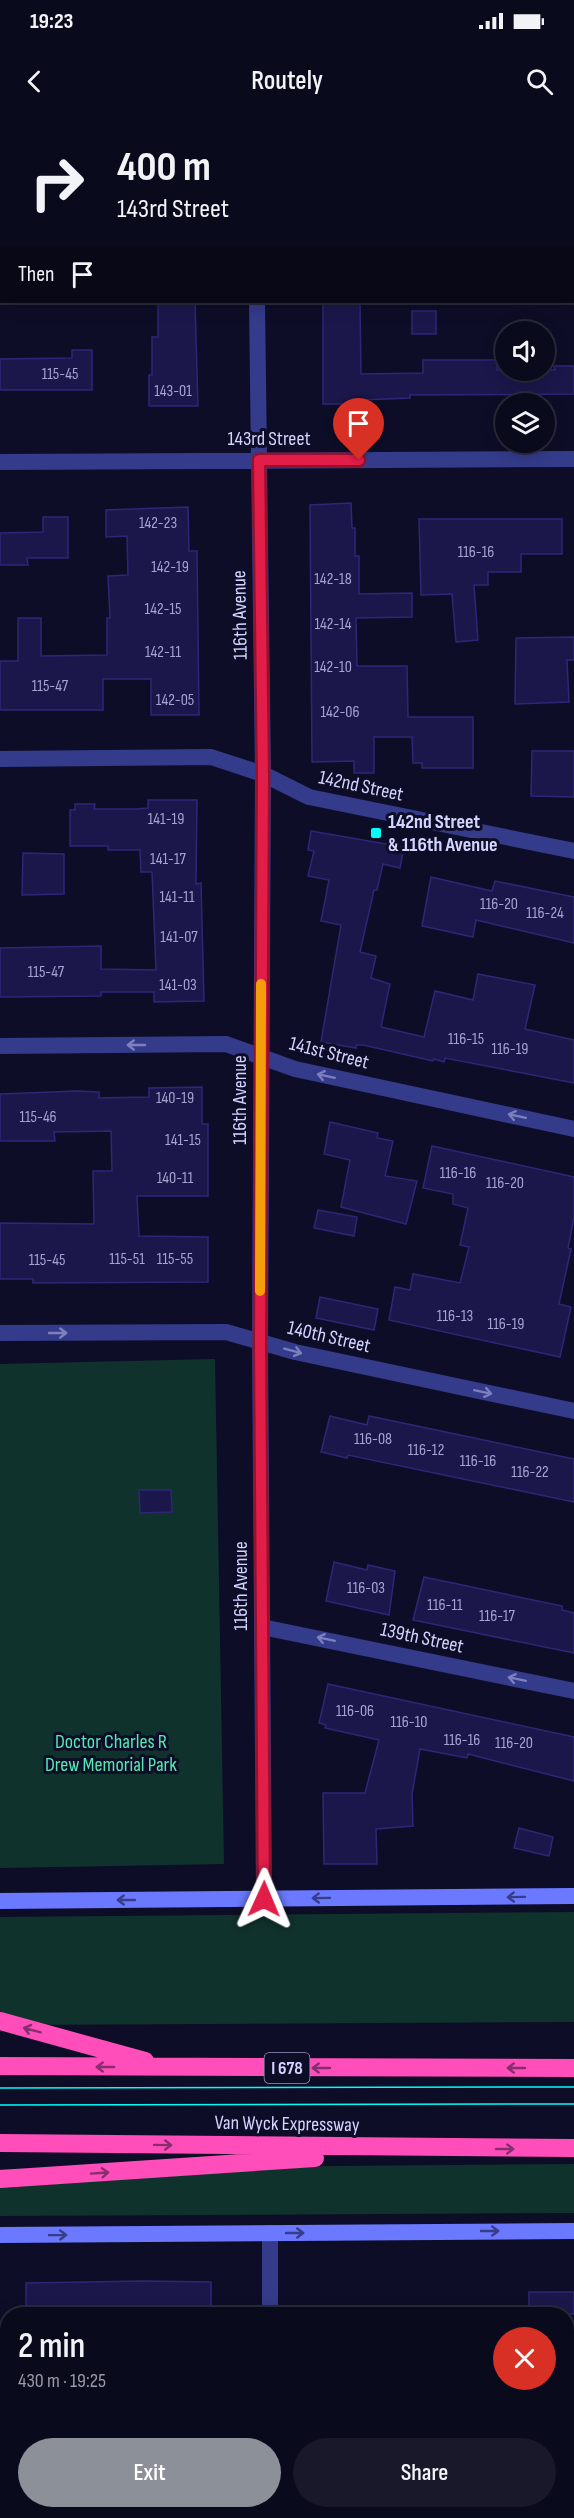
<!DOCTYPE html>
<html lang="en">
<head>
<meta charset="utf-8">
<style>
  :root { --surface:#0a0a1d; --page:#18182a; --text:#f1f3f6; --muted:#999aa4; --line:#2a2b3b; --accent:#8c9099 }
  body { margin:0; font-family:"Sofia Sans Condensed",sans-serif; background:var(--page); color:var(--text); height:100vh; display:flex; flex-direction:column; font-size:22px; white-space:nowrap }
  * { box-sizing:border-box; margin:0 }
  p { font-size:20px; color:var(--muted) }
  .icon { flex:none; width:33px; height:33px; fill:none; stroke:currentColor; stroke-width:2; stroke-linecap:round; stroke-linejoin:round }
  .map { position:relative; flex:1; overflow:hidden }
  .sheet { position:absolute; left:0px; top:2187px; width:574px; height:212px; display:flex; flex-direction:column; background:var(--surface); border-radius:24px 24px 0 0; box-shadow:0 3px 15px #0003,0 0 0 2px var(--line) }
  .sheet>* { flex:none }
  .hud { position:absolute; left:0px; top:0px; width:574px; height:183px; box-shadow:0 3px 15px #0003,0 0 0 2px var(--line); background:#0a0a1d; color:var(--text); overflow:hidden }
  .tools { position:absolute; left:495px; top:201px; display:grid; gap:12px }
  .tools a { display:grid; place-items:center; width:60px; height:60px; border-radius:50%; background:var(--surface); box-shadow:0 3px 15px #0003,0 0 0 2px var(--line); font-size:30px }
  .pin { position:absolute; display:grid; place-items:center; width:51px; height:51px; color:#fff; margin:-62px -26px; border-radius:50% 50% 50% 0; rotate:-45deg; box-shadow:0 0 6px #0007 }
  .pin .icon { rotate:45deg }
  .me { position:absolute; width:66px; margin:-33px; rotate:1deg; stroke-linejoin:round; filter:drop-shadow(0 0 4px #0008) }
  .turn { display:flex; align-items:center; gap:21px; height:126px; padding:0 18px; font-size:27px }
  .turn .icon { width:78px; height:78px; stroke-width:2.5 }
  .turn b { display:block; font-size:42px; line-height:51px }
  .then { display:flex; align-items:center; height:57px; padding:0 18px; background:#0003; gap:12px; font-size:22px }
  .round { display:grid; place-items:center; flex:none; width:63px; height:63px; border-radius:32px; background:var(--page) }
  .headline { display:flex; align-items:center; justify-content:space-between; height:102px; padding:0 18px }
  h1 { font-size:36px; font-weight:600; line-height:45px }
  .primary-button { display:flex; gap:12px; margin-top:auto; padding:12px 18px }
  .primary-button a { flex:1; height:69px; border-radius:36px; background:var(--accent); color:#fff; font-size:24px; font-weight:600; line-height:69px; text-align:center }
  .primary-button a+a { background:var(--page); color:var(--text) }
  .status { display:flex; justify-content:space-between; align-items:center; height:42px; padding:0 30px; background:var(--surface); direction:ltr }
  .status svg { height:16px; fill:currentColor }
  header { display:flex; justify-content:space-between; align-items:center; height:78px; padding:0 18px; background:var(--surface); font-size:27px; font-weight:600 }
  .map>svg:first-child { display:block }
</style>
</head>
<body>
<div class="status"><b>19:23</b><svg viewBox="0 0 49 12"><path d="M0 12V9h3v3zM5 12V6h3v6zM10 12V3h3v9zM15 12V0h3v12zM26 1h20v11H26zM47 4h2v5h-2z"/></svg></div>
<header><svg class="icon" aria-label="back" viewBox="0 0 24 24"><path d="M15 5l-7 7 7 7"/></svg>Routely<svg class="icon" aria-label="search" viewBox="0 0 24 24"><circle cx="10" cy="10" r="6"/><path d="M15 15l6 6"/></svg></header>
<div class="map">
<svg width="574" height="2398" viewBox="0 0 574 2398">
  <rect width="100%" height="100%" fill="#0e0d27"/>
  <path fill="#10322c" d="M215,1239L224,1744L0,1748V1244Z
    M574,1792V1902L0,1905V1797Z
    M574,2044V2093L0,2096V2049Z"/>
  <path fill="#1b174a" stroke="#2d2778" stroke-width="1.5" d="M158,182H195L198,286H149V255H152V217H158Z
    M323,182H360L361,254L423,253V240H497V250H555L554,246H574V274L410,275V278L361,280V284H323Z
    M412,191H436V214H412Z
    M72,230H92V270H0V239L72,238Z
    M351,383L352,408H355V436H359V474L412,473V497L356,498L357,546H407L408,597H473V648H422V643H413L412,617H374V653H354V641L312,642L310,385Z
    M188,387L189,431H197L199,595H151V559H103V590H0V541H18V498H41V536L107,535V498H110L108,456L128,455L127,416L106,417V390Z
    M43,397H68V438H27L28,445H0V413L43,412Z
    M419,399H562V434H521V452H488V465H474L478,520L456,522L452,474L421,475Z
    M574,517V540H567L569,582L515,584L516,518Z
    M532,631H574V677L531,676Z
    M148,680H197L196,764L201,763L204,881L154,882V872H101V876L0,877V828L101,826V849L156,850L152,752H141L140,730H108V726H70V690H75V684H95L94,689H136L148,688Z
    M311,711L404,727L400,748L383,744L377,770H374L360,832L376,836L371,858L390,864L381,907L424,917L435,871L473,880L478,854L535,865L525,909L574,920V963L445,938L444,942L434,939L433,941L363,925H356V928L321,922L341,805L321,801L329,760L308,756L314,731L308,730Z
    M23,733L64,734V774L22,775Z
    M431,757L492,771L495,761L574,777V823L476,800L473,817L422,806Z
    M202,967V1004H208V1076H137L139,1116L208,1117V1162L33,1163V1159H0V1103L94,1104L93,1051H112L111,1011L54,1012L55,1021H0V974L77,971L99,972V978L149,977V968Z
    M330,1002L378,1013L377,1018L393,1021L385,1056L417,1061L406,1104L341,1087L350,1040L324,1034Z
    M432,1026L574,1057V1097L568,1128L571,1129L559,1184L571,1187L560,1237L389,1200L395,1167L410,1170L413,1154L460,1163L469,1127L460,1125L468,1088L453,1084V1074L423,1068Z
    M318,1090L357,1097L354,1116L314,1108Z
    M320,1177L378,1189L374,1210L316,1198Z
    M330,1296L367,1305L369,1296L574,1339V1382L348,1335L347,1338L321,1332Z
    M139,1370H171L172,1392L140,1393Z
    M334,1442L367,1450L368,1445L395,1451L389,1495L326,1481Z
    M424,1457L562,1486V1490L574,1493V1533L413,1500Z
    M328,1564L574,1617V1661L468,1634L467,1638L420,1629L412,1674L413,1706L376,1709L377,1744H324L323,1673H365L379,1620L325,1608L326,1605L319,1603Z
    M519,1708L553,1717L549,1736L514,1728Z
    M146,2161L211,2162V2194H26V2163Z
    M529,2172H574V2194H529Z"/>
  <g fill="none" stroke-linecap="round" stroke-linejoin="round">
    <path stroke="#343b8a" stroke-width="16" d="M255,0V2
      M573,39H574
      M0,43H2
      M257,182L263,654L260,1222L264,1779
      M0,342L574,339
      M0,639L211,637L263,654L309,677L574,731
      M0,926L226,924L295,949L574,1009
      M0,1213L226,1212L295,1232L574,1291
      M262,1507L574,1571
      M270,2194V2113
      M271,2398V2391"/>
    <path stroke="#6a79ff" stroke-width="16" d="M0,1781L574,1776
      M0,2115L574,2111"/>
    <path stroke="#ff4eb9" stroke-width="18" d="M0,1901L145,1941
      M0,1946L574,1948
      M0,2023L574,2028
      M0,2059L315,2038"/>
    <path stroke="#00fef8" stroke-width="1.5" d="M0,1968L574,1967
      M0,1985L574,1984"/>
  </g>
  <defs><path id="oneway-shaft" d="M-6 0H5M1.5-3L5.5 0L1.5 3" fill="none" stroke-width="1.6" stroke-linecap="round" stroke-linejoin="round" transform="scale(1.5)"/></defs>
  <g stroke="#7c80bf">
    <use href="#oneway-shaft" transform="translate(136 925) rotate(180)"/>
    <use href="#oneway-shaft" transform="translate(326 956) rotate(-168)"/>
    <use href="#oneway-shaft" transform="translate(517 996) rotate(-168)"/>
    <use href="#oneway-shaft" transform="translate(58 1213)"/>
    <use href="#oneway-shaft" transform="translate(293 1231) rotate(15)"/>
    <use href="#oneway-shaft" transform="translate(483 1272) rotate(12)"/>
    <use href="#oneway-shaft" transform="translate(326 1519) rotate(-168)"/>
    <use href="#oneway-shaft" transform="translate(517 1559) rotate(-168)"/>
  </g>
  <g stroke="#373e88">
    <use href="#oneway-shaft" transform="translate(516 1777) rotate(179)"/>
    <use href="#oneway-shaft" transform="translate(321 1778) rotate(179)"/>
    <use href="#oneway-shaft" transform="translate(126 1780) rotate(180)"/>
    <use href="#oneway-shaft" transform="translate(490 2111)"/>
    <use href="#oneway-shaft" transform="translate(295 2113)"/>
    <use href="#oneway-shaft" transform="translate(58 2115) rotate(-1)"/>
  </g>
  <g stroke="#862e70">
    <use href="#oneway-shaft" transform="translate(32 1910) rotate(-165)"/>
    <use href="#oneway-shaft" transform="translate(105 1947) rotate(-180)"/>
    <use href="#oneway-shaft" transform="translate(321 1948) rotate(-180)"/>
    <use href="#oneway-shaft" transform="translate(516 1948) rotate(180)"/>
    <use href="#oneway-shaft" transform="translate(163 2025) rotate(1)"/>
    <use href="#oneway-shaft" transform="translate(505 2029)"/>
    <use href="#oneway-shaft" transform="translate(100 2053) rotate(-4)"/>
  </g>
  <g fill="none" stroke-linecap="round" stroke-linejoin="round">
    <defs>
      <path id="route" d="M264,1779L260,1222L263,654L259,340H359"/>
    </defs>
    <use href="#route" stroke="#92132f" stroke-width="15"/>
    <use href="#route" stroke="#e11d48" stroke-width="10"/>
    <path stroke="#f59e0b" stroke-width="10" d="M260,1171L261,864"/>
  </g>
  <rect fill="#00fef8" stroke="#0e0d27" stroke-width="2" x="370" y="707" width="12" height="12" rx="3"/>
  <g text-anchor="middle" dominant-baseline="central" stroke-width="6" stroke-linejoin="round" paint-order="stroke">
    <g font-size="16" fill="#a5a5d2">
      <text x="60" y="254">115-45</text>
      <text x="173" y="271">143-01</text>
      <text x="158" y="403">142-23</text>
      <text x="476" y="432">116-16</text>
      <text x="170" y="447">142-19</text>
      <text x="333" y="459">142-18</text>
      <text x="163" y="489">142-15</text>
      <text x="333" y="504">142-14</text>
      <text x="163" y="532">142-11</text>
      <text x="333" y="547">142-10</text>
      <text x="50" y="566">115-47</text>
      <text x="175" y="580">142-05</text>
      <text x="340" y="592">142-06</text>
      <text x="166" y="699">141-19</text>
      <text x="168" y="739">141-17</text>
      <text x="177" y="777">141-11</text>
      <text x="499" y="784">116-20</text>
      <text x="545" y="793">116-24</text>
      <text x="179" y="817">141-07</text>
      <text x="46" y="852">115-47</text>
      <text x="178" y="865">141-03</text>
      <text x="466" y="919">116-15</text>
      <text x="510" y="929">116-19</text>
      <text x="175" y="978">140-19</text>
      <text x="38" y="997">115-46</text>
      <text x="183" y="1020">141-15</text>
      <text x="458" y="1053">116-16</text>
      <text x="175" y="1058">140-11</text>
      <text x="505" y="1063">116-20</text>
      <text x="127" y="1139">115-51</text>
      <text x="175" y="1139">115-55</text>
      <text x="47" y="1140">115-45</text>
      <text x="455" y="1196">116-13</text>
      <text x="506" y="1204">116-19</text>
      <text x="373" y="1319">116-08</text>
      <text x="426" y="1330">116-12</text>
      <text x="478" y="1341">116-16</text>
      <text x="530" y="1352">116-22</text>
      <text x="366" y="1468">116-03</text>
      <text x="445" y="1485">116-11</text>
      <text x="497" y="1496">116-17</text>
      <text x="355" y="1591">116-06</text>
      <text x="409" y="1602">116-10</text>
      <text x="462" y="1620">116-16</text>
      <text x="514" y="1623">116-20</text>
    </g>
    <rect fill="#0e0d27" stroke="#9898be" stroke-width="1.5" x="264.5" y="1933" width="45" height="30" rx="4.5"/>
    <g font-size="18" font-weight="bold" fill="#d3d4ff">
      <text x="287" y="1948">I 678</text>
    </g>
    <g font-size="20" fill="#d3d4ff" stroke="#0e0d27">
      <text x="269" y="319">143rd Street</text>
      <text transform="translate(240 495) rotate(-91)">116th Avenue</text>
      <text transform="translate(361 666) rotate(12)">142nd Street</text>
      <text transform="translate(329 933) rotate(14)">141st Street</text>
      <text transform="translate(240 980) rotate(-90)">116th Avenue</text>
      <text transform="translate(329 1217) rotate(13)">140th Street</text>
      <text transform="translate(241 1466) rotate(-90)">116th Avenue</text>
      <text transform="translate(422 1518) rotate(12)">139th Street</text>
      <text transform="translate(287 2004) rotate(1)">Van Wyck Expressway</text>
    </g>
    <g font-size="20" font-weight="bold" fill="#d3d4ff" stroke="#0e0d27" text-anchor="start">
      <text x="388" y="702">142nd Street<tspan x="388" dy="23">&amp; 116th Avenue</tspan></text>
    </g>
    <g font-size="20" fill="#54eab2" stroke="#0e0d27">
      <text x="111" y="1622">Doctor Charles R<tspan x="111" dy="23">Drew Memorial Park</tspan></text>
    </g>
  </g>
</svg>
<div class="tools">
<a><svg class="icon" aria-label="sound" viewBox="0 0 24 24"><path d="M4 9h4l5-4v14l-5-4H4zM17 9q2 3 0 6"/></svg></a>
<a><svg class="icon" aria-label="layers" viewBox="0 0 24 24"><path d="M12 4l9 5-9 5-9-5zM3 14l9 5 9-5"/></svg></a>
</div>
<div class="pin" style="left:359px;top:340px;background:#d93025"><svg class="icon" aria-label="arrive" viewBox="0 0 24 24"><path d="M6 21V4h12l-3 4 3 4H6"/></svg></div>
<svg class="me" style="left:264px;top:1779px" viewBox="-20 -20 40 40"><path d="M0-17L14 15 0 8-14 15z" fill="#e11d48" stroke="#fff" stroke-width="4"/></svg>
<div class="hud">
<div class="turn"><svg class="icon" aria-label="right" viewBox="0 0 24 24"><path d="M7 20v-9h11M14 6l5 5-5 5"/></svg><div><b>400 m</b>143rd Street</div></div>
<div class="then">Then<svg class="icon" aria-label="arrive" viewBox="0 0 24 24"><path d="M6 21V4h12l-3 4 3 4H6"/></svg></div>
</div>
<section class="sheet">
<div class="headline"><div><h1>2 min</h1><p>430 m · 19:25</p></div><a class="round" style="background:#d93025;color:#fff"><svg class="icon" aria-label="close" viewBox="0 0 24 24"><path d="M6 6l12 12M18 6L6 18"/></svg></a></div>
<div class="primary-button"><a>Exit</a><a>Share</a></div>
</section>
</div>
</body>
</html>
